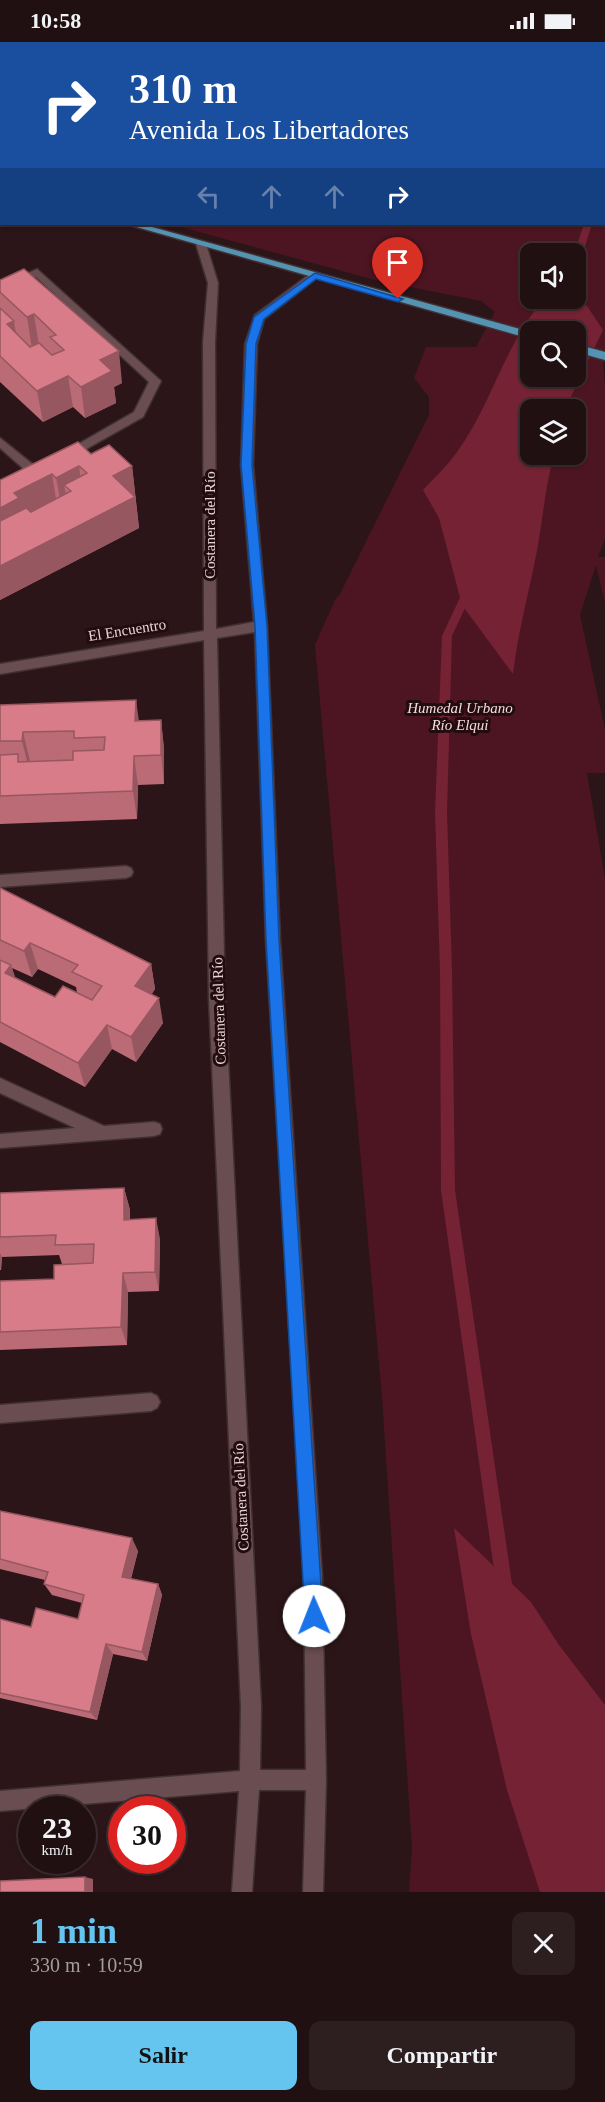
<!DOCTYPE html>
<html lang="es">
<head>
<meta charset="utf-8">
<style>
  :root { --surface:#211012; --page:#2d1e20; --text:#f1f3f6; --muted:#a29d9f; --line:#3e3032; --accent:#65c5ee }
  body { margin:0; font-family:"Times New Roman",serif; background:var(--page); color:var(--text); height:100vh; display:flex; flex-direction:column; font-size:22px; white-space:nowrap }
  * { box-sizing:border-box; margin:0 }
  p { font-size:20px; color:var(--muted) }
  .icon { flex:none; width:33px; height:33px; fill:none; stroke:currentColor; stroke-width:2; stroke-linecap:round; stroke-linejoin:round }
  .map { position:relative; height:1850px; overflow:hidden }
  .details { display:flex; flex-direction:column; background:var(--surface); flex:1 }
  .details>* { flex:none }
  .guide { position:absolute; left:0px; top:0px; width:606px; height:183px; box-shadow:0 2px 4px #0004,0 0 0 2px var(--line); background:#1a4fa0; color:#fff; overflow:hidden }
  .fabs { position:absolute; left:520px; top:201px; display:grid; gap:12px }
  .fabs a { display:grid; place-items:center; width:66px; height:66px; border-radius:12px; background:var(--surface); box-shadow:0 2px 4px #0004,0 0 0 2px var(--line); font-size:30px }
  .speed { position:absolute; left:18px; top:1754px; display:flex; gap:12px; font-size:30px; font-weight:700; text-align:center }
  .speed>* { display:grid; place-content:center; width:78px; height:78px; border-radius:50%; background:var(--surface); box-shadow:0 2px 4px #0004,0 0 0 2px var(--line); line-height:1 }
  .speed small { font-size:15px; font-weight:400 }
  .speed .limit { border:9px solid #d22; background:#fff; color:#111 }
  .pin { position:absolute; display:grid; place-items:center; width:51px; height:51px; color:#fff; margin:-62px -26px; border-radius:50% 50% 50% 0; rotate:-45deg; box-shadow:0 0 6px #0007 }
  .pin .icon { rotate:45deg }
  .me { position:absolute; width:66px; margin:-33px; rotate:359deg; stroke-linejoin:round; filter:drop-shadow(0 0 4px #0008) }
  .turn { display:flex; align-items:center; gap:21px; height:126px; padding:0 30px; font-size:27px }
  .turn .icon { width:78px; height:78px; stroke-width:2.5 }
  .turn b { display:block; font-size:42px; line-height:51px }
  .lanes { display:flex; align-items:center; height:57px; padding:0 30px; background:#0003; justify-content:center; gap:30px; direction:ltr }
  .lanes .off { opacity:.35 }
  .round { display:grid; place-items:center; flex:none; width:63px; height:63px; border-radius:12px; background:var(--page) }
  .overview { display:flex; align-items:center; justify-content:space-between; height:102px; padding:0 30px }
  h1 { font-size:36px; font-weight:700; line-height:45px; color:var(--accent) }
  .primary-button { display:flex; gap:12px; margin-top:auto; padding:12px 30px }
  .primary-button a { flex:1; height:69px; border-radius:12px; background:var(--accent); color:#111; font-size:24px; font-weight:700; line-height:69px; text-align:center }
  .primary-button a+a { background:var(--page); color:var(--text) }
  .status { display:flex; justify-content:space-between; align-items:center; height:42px; padding:0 30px; background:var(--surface); direction:ltr }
  .status svg { height:16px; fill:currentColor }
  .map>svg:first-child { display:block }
</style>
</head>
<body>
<div class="status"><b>10:58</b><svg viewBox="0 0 49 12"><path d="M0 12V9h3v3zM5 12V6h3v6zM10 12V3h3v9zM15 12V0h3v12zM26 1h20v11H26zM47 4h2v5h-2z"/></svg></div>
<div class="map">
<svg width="605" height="1850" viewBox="0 0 605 1850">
  <rect width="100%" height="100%" fill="#2c1518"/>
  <path fill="#4d1521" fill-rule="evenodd" d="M32,0H604L32,2Z
    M605,19V317L603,322L605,344V497L598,515H605V561L596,523L580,573L605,688V731H587L605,837V1850H409L412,1805L382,1355L315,603L335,558L340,552L429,373V355L414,336L426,305H476L495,270L481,259L375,238L170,182H604ZM531,212H576V256H531ZM531,290H576V334H531ZM531,368H576V412H531Z"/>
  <path fill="#742234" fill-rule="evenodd" d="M576,256L587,264L603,288L565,367L531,368V412L554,413C545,445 543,476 537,509C529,550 518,590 513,632L462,563L439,476L423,448C434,436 448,423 457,410C493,360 503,305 544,257ZM531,290H576V334H531Z
    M454,1486L531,1560L559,1603L605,1663V1850H540L507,1748L471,1592Z"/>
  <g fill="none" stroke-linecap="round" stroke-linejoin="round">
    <path fill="#742234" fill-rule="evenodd" d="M495,0H503V2H496Z
      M604,91H605V95H604Z
      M605,140V145H604V140Z
      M584,182H592L580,220L576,223V212H574Z
      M468,545L473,549L452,594L447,770L452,928L455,1148L513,1549L510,1554L505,1557L500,1554L497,1549L441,1148L440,928L435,770L442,594L463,549Z"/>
    <defs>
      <path id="minor" d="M567,0H577L578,2H568Z
        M604,19H605V26H604Z
        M201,199L206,202L218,241L215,300L216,587L254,580L241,423L245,302L255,273L310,232L319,234L264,277L257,302L253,423L267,584L280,898L322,1534L326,1738L323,1850H303L306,1748H259L252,1850H232L239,1749L0,1769V1749L240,1729L241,1665L209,957L204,598L0,632V622L204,589L203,300L208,241L196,202ZM255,590L266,898L304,1534L306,1728H260L261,1665L225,957L217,596Z
        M37,227L161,339L143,375L65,419L61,418V412L134,370L149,340L36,235L0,251V244Z
        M0,396L41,429V435H33L0,406Z
        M126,824L131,826L133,830L131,834L126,836L0,845V833Z
        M0,1036L104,1084L154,1080L160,1082L162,1087L160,1092L154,1094L0,1106V1092L75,1086L0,1051Z
        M151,1351L157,1354L160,1360L157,1366L151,1369L0,1381V1363Z"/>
      <path id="major" d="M0,131H2V138H0Z
        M126,182H141L531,290V297Z
        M576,302L605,310V318L576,310Z"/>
    </defs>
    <use href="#minor" stroke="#413032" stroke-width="3"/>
    <use href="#major" stroke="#413032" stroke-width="3"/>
    <use href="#minor" fill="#694d50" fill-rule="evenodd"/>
    <use href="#major" fill="#5493b2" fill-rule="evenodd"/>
  </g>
  <path fill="#ba6b76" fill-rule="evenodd" d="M0,238L122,341L114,345L116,361L85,376L73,365L43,380L0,340Z
    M91,412L132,424L139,486L0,558V438Z
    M0,663L139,679L161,678L164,707V742L138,743L137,777L0,782Z
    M0,846L151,922L155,947L151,953L163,981L136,1020L112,1007L85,1045L0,1000ZM12,926L32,935L38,927L76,945L77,951L55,955L15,935Z
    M124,1146L130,1168V1178L160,1197L159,1249L128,1250L127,1303L0,1308V1239L54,1237L62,1222L59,1213L2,1215L1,1228H0V1151Z
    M0,1469L138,1509L131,1537L158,1542L162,1553L147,1619L113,1612L97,1678L0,1656V1577L31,1585L78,1577L82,1561L52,1553L44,1542L45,1538L0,1527Z"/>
  <path fill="#975760" d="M34,272L39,304L32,307L27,275Z
    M14,279L19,311L7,282Z
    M119,309L122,341L114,345L116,361L85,376L81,345L100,318Z
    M68,334L73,365L43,380L37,349Z
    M79,424L83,455L64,443L68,463L62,467L56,436Z
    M132,424L139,486L0,558V524L113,434Z
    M52,432L57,463L0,501V466L14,451Z
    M136,658L140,687L135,679Z
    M161,678L164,707V742L161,713Z
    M23,690L30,719L29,727L22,699Z
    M134,714L138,743L137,777L133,749Z
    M30,901L38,927L32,935L24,909Z
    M151,922L155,947L139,970L135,944Z
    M11,923L19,948L5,931Z
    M159,956L163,981L136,1020L131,995Z
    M107,983L112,1007L85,1045L78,1021Z
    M124,1146L130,1168L129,1199L124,1178Z
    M156,1176L160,1197L159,1249L155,1230Z
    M0,1211L2,1215L1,1228L0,1225Z
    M123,1231L128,1250L127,1303L121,1285Z
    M132,1496L138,1509L128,1546L122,1535Z
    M158,1542L162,1553L147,1619L142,1610Z
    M106,1602L113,1612L97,1678L90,1670Z
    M85,1835L93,1837V1850H85Z"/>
  <path fill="#d87c89" stroke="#975760" stroke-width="1.5" d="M24,227L119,309L100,318L112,329L81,345L68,334L37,349L0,314V266L14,279L7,282L30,305L39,301L52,313L64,308L50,295L56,293L34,272L27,275L0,250V238Z
    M78,400L91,412L109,403L132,424L113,434L135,455L0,524V479L26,466L31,470L71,449L64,443L87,431L79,424L56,436L52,432L14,451L19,456L0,466V438Z
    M136,658L135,679L161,678V713L134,714L133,749L0,754V713L18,712V720L73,718V709L104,708L105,695L74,696V689L23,690L22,699H0V663Z
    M0,846L151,922L135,944L159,956L131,995L107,983L78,1021L0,980V918L11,923L5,931L55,955L63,944L92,958L102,944L72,930L78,923L30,901L24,909L0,898Z
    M124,1146V1178L156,1176L155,1230L123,1231L121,1285L0,1290V1239L54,1237V1223L93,1221L94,1202L55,1203L56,1193L0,1195V1151Z
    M0,1469L132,1496L122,1535L158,1542L142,1610L106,1602L90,1670L0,1651V1577L31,1585L36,1566L78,1577L84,1553L44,1542L48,1530L0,1517Z
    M85,1835V1850H0V1839Z"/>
  <path fill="#1a73e8" stroke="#114b97" stroke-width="1.5" d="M315,231L403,257L398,260L316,237L264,277L256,302L252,423L267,584L279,898L323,1574L320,1581L314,1583L308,1581L305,1574L266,898L255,584L241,423L246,302L254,275Z"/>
  <g text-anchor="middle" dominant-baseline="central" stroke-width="6" stroke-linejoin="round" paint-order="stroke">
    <g font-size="15" fill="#e6d4d6" stroke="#220c0f">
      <text transform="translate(210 483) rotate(-90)">Costanera del Río</text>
      <text transform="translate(127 588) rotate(-9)">El Encuentro</text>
      <text transform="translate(219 969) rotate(-92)">Costanera del Río</text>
      <text transform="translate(241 1455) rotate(-93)">Costanera del Río</text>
    </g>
    <g font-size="15" font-style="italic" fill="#f5dbde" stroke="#220c0f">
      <text x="460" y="666">Humedal Urbano<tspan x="460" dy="17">Río Elqui</tspan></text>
    </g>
  </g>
</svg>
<div class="fabs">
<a><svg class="icon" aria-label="sound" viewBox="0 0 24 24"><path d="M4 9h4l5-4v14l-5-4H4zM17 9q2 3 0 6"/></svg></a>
<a><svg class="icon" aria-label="search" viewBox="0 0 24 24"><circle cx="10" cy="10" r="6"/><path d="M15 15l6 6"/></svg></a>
<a><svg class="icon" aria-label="layers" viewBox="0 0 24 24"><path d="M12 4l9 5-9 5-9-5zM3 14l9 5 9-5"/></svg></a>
</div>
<div class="speed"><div>23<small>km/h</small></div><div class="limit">30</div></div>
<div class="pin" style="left:398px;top:257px;background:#d93025"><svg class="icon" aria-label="arrive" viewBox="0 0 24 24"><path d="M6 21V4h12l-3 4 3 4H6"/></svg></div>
<svg class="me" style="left:314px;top:1574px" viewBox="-20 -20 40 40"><circle r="19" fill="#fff"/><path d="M0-13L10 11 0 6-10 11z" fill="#1a73e8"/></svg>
<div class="guide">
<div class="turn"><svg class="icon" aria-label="right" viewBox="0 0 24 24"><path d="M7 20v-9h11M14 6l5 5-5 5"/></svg><div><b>310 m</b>Avenida Los Libertadores</div></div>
<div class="lanes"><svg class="icon off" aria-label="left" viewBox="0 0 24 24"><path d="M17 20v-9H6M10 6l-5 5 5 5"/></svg><svg class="icon off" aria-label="ahead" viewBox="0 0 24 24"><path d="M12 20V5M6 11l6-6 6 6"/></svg><svg class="icon off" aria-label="ahead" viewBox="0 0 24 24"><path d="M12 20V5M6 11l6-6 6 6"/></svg><svg class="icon" aria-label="right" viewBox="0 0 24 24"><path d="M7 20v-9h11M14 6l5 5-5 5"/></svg></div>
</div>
</div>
<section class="details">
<div class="overview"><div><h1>1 min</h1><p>330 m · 10:59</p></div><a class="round"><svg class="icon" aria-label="close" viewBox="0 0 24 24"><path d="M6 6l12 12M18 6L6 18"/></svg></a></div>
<div class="primary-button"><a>Salir</a><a>Compartir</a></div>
</section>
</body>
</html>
